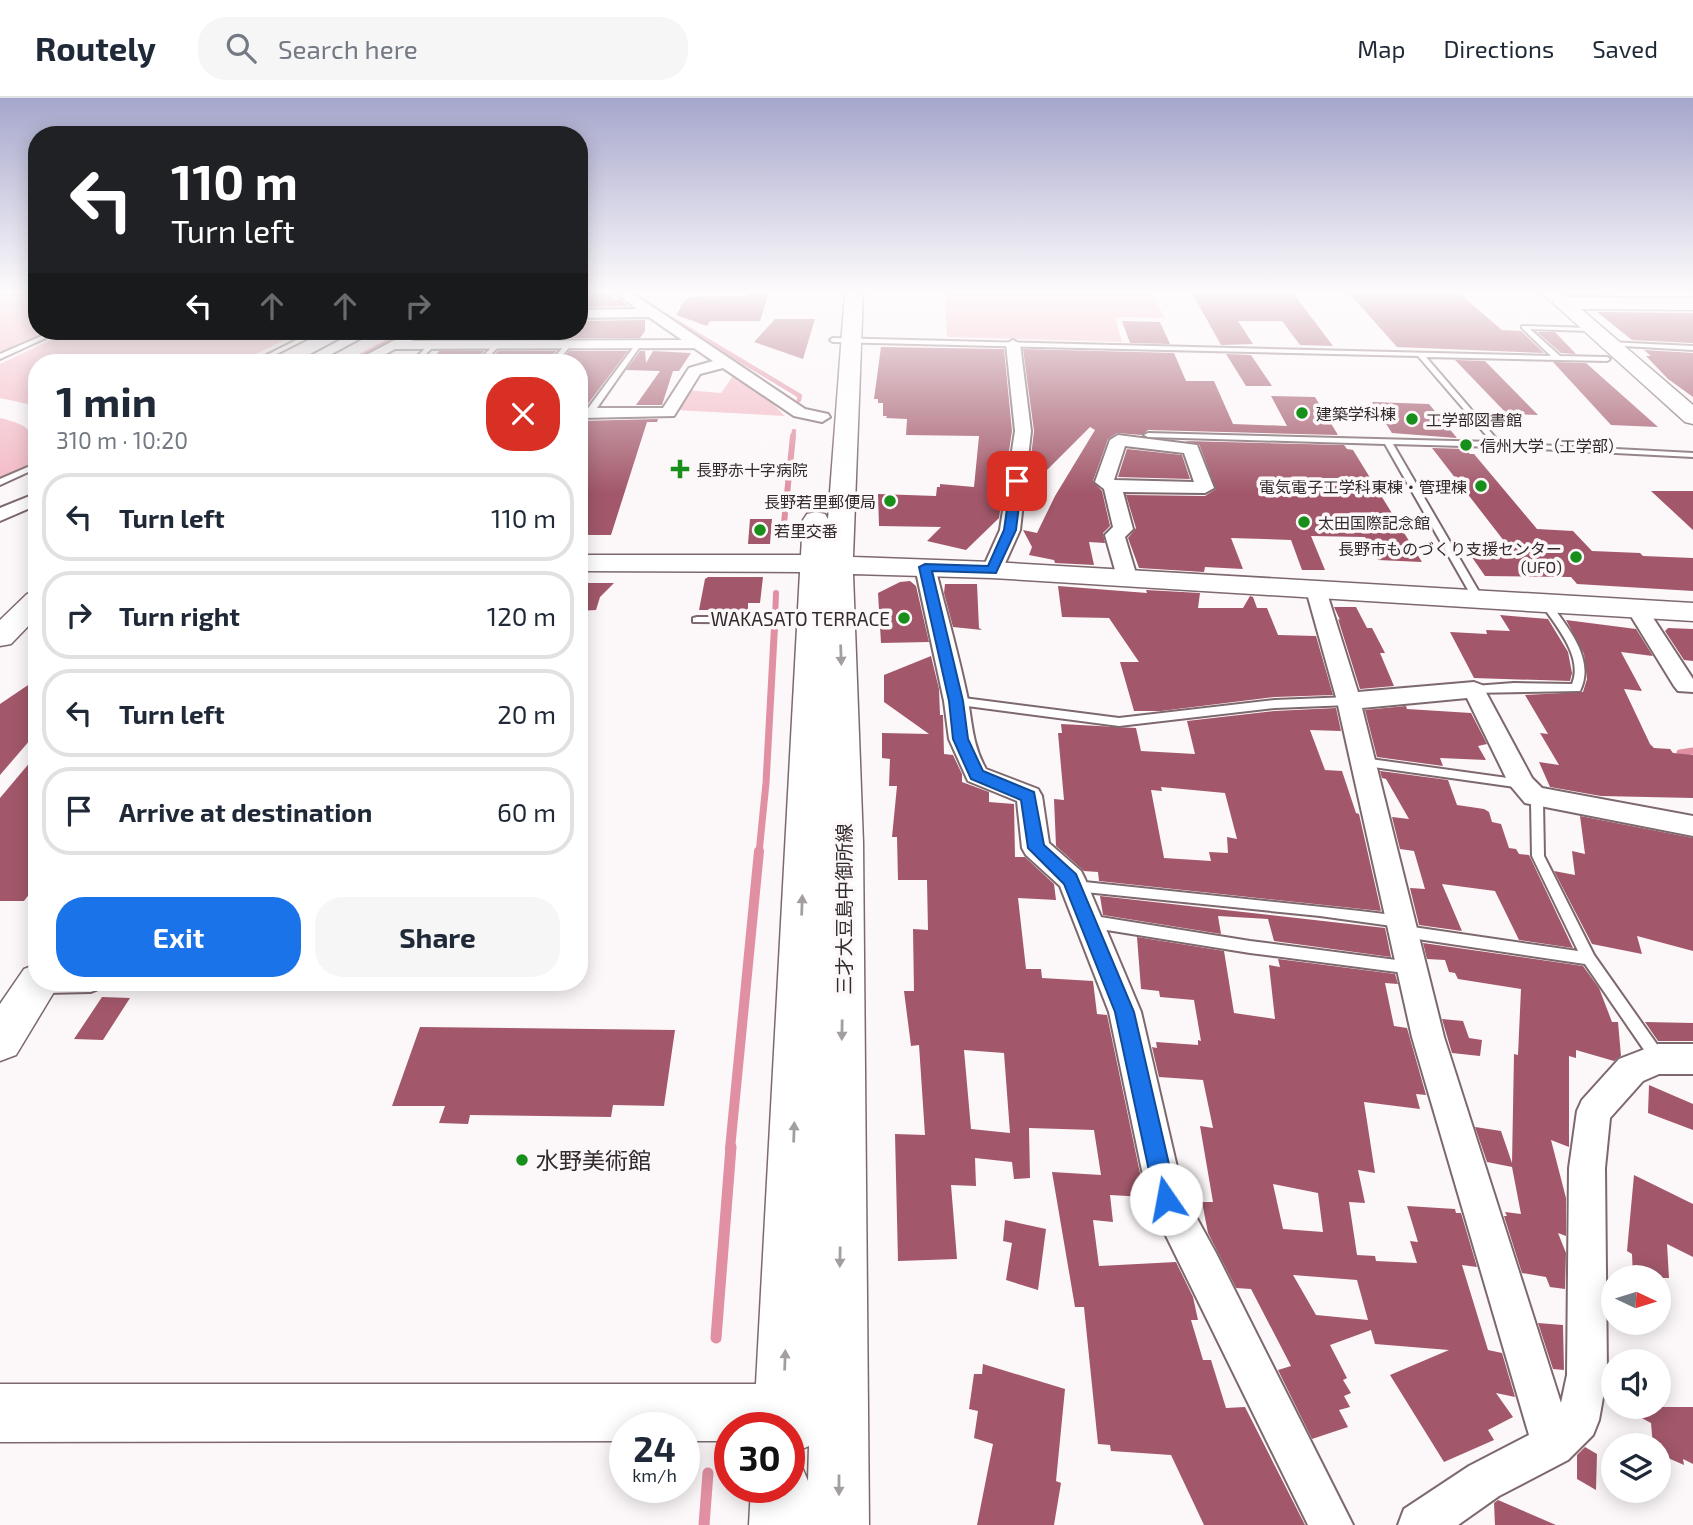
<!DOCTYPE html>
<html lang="en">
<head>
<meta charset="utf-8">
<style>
  :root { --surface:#fff; --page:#f6f6f7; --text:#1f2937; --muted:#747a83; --line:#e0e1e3; --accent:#1a73e8 }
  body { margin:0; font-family:"Exo 2","Noto Sans JP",sans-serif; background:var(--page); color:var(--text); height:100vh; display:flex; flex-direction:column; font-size:26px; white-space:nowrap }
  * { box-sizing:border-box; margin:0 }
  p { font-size:23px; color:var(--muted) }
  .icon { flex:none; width:38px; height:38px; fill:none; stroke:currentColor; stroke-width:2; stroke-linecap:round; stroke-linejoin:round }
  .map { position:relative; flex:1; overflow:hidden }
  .drawer { position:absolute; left:28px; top:256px; width:560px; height:637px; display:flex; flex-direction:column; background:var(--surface); border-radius:28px; box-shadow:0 4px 18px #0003 }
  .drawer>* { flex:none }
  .banner { position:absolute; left:28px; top:28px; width:560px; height:214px; border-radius:28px; box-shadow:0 4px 18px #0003; background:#202124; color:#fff; overflow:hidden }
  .needle { width:46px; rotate:94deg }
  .tools { position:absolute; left:1601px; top:1167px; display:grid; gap:14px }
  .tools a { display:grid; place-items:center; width:70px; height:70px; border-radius:50%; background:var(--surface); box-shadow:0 4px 18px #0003; font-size:35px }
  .speed { position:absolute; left:609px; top:1314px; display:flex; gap:14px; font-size:35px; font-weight:700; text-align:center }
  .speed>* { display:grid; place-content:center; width:91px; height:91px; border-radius:50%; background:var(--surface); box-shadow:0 4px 18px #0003; line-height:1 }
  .speed small { font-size:18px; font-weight:400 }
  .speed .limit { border:10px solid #d22; background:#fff; color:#111 }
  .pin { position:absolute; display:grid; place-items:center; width:60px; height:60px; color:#fff; margin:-30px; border-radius:14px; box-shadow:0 4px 10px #0006 }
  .me { position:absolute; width:77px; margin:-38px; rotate:348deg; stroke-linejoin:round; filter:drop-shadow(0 0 5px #0008) }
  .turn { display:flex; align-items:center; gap:24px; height:147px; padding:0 28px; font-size:32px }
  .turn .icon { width:91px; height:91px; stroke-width:2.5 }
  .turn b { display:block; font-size:49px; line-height:60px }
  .lanes { display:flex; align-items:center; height:66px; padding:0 28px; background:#0003; justify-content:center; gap:35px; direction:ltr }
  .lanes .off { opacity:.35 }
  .round { display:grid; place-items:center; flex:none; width:74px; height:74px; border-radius:28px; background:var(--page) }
  .headline { display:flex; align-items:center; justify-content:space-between; height:119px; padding:0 28px }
  h1 { font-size:42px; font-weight:700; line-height:52px }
  .primary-button { display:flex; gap:14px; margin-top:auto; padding:14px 28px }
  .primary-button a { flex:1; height:80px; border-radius:28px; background:var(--accent); color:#fff; font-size:28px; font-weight:700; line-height:80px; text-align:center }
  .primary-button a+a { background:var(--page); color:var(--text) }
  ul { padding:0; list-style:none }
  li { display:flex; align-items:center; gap:21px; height:88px; margin:0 14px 10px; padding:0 14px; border:4px solid var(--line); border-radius:28px }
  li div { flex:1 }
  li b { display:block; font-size:26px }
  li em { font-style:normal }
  header { display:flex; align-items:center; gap:42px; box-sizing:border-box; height:98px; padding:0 35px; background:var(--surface); border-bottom:2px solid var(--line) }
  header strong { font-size:33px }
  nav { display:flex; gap:38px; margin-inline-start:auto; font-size:24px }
  .search { width:490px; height:63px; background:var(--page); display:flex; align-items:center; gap:18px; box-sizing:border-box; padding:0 24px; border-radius:28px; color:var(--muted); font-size:26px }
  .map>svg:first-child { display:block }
</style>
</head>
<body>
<header>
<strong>Routely</strong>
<div class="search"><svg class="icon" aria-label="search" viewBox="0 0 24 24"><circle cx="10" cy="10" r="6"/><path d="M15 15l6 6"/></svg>Search here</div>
<nav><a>Map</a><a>Directions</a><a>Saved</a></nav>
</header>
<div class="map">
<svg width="1693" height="1427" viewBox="0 0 1693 1427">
  <rect width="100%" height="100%" fill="#fcf7f8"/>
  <path fill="#f2b8c4" d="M0,195H37V233H48L0,254Z
    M1152,195L1165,220L1115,219L1122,244L947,239L945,195Z
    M70,233H304L239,264H37V308L0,300V266Z
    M733,278L765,298L785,318L676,312L686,292L721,295Z
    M0,320C29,327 37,333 37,363L0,380Z"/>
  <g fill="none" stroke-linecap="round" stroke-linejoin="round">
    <path stroke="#e090a2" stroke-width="4.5" d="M634,195L654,210
      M665,217L800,298L799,302
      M349,264L408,233
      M793,340L794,333"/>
    <path stroke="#e090a2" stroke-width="6" d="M784,425L793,338
      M775,522L776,495"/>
    <path stroke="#e090a2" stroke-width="7" d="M1693,653L1680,655L1693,682
      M759,755L766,685L775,520"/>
    <path stroke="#e090a2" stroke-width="10" d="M730,1051L759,753"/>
    <path stroke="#e090a2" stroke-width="11" d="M716,1240L731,1049
      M704,1427L708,1375"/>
  </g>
  <path fill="#a2586a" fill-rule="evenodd" d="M579,195H614L612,201H620L628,208L579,209Z
    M748,195H769L760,223H710L707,228L676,217L685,202L690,199L747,198Z
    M1192,195H1293L1333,248L1300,247L1282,223H1238L1253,246L1221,247Z
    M1349,195H1459L1502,232L1521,233L1544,255L1397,249Z
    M1597,214L1693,215V245L1632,242Z
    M775,221H815L803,261L754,244Z
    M645,222V233L640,240H451L462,233H579V223Z
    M1122,223L1160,224L1170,246L1130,245Z
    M1537,234H1555L1576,256L1561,255Z
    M881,249L1004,251L1012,333L999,420L966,452L927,443L941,429L879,428L878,396L936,398L937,389H940V386L974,389L979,338L906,337L907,321L886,320L887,318H883V305H878V301H874Z
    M1023,251L1174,255L1186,283H1214L1233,326L1287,328L1271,298L1315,299L1338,337L1148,332L1142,337L1117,335L1108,341L1093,383L1102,393L1110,428L1103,435L1105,445L1089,444L1094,467L1055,465L1054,462L1029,457L1032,449L1023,432L1037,435L1055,398L1095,332L1090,329L1027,392L1034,333Z
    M1644,252L1693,255V299L1668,281L1646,258H1651Z
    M439,253H484L477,260H471L466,264H431Z
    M498,253H556L547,264L491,260Z
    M569,253H628L587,307H579V264H560Z
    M640,253H645L646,265L653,253L691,255L679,273H673L662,307H636L660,273L626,272Z
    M1226,256L1251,257L1272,288H1246Z
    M1455,262L1485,263L1538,317L1507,316Z
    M1553,264L1586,265L1658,329L1611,327Z
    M1372,304L1429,306L1457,340L1392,335Z
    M658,321L657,324H647L611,437H579V323Z
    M1184,343L1344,347L1347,351L1353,352L1422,464L1378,462L1365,439L1311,438L1325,472H1302L1291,442L1231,440L1243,471L1205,469L1204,474L1139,470L1128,440L1136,430L1126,397L1205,398L1216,391L1199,346Z
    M1432,350L1465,351L1470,356H1474L1537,431L1573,433L1592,453L1640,455L1643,458L1693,460V493L1577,486L1571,479L1485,478L1467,452H1511Z
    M1127,351L1182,357L1190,381L1118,379Z
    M1651,393H1693V432Z
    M750,421H772L770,446H748Z
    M708,479H763L760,505H748V512H699L705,481Z
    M910,483L916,488L929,544L881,545L878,495L900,484Z
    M579,485H614L600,499L596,512L579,513Z
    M945,486H977L979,530L982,532L953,529L944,495Z
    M1058,488L1147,495L1146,492L1200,495L1198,510H1243L1250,498L1253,499L1257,510H1267L1278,537L1316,538L1333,597L1275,599L1161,613H1134L1120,564H1139L1109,520L1062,519Z
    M1334,509H1356L1367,530H1372L1385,555H1380L1394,588L1360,591L1338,521L1340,522Z
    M1500,517L1548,521L1568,554L1572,575L1570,583L1474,580L1450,534L1487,536L1486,532L1510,533Z
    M1566,522L1636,531L1653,558L1621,554L1642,593L1624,591L1650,646L1654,650L1670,651L1673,655L1693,657V700L1601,698L1550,689L1539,664L1559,667L1540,635L1548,636L1525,597L1583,594L1587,581L1584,556Z
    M1668,530L1693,531V563L1684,562L1665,533Z
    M931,558L939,591L940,617H943L944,656L953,657L962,676V684L989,694V704L1014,706L1015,759H1025L1054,786L1056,802L1018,800L1026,871H1041L1042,880L1093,883L1097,916L1107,917L1145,1099L1110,1097L1113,1124L1093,1122L1099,1168L1176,1164L1193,1199L1198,1222H1191L1203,1262H1211L1226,1310L1245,1309L1305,1427H1204L1171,1357L1111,1353L1110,1347L1098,1346L1084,1209H1075L1052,1074L1101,1077L1094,1032L1029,1030L1030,1080L1014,1081L1012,1064L975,1060L976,1088L951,1087L957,1161L898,1163L895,1036L925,1037L919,947L911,948L904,893H914L913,831L928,832L927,782H898L897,739H892L897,688H889L890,661L882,660V635L929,636L884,604V577ZM964,952L1004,955L1010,1035L971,1031Z
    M37,581V634L0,677V606Z
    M1406,608L1407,611L1471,615L1487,646L1478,648L1486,662L1440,660L1443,668L1377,659L1365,612Z
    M1336,610L1341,633L1310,632L1325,672L1342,673L1356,715L1359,716L1381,813L1099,783L1098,774L1084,773L1056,748L1054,701L1064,702L1058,635H1062L1061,626L1136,630L1141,653L1195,656L1187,623L1275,613ZM1161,689L1225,695L1237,741L1227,739L1228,755L1209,754L1211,763L1164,760L1151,692L1162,693Z
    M37,656V786L24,803H0V700Z
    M1380,673L1448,682L1457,707L1484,711L1489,714L1492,724L1501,726L1509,750L1516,751L1519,756L1529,757L1573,850L1519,842L1495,793L1442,786L1462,833L1419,827L1410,790L1425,791L1414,753L1400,751L1392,719L1409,721L1386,681L1382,680Z
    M1580,718L1693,740V853L1637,838L1642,856L1592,846L1554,773L1575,777L1572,753L1585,756Z
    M1100,798L1385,830L1391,859L1274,843L1268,821L1218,818L1221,836L1103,817Z
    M1137,839L1224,853L1234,915L1275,921L1269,867L1280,869L1278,861L1395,876L1398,886L1385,885L1394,928L1407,930L1426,997L1416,996L1420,1011L1364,1004L1375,1075L1358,1072L1365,1105L1349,1104L1357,1157L1375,1158L1376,1163L1417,1165L1410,1143L1418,1144L1407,1108L1455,1111L1456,1115H1461L1477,1169L1462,1167L1488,1252L1502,1255L1515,1299L1496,1295L1513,1319L1488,1332L1494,1342L1444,1364L1390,1277L1449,1252L1375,1246L1371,1232L1330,1247L1347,1280L1343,1282L1351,1295L1344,1298L1350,1309L1339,1312L1348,1329L1312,1341L1278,1272L1291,1268L1251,1191L1236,1190L1208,1135L1202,1104H1213L1200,1028L1213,1030L1203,982L1159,979L1152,949L1157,950L1156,944L1198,947V942L1201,943L1194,902L1160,899L1159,893L1141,891ZM1273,1086L1318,1095L1323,1134L1283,1131ZM1293,1177L1357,1182L1368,1222L1316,1217Z
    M1423,845L1583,868L1599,890L1612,924H1618L1621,958L1614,963L1576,952V960L1569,958V1049L1551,1042L1566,1100V1138L1558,1135L1566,1155L1565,1191L1550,1189L1546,1179L1522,1175L1504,1118H1507L1505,1114L1521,1116L1512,1069L1487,1064L1475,1029L1501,1033L1512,1065L1514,956L1518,957L1521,891L1458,881L1455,875L1449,874L1445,862L1427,861Z
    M102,899L130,900L103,942L74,941Z
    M1442,921L1463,923L1469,940L1482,942L1480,958L1452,955Z
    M1645,924L1693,925V943H1658Z
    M420,929L675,932L664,1008L613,1007L611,1019L470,1017L468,1026L439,1025L445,1008H392Z
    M1649,987L1693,1006V1032L1648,1015Z
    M1634,1077L1693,1106V1159L1667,1146L1669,1180H1633L1632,1156L1627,1153Z
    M1005,1122L1046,1131L1038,1192L1006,1182L1012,1145L1003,1143Z
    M1538,1225L1563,1227L1564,1272L1553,1271Z
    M983,1266L1065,1291L1056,1383L1061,1385L1054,1427H977L993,1346L974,1340L978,1313L969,1311L974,1276H982Z
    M1621,1309H1693V1366L1683,1361L1684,1367L1659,1356V1348H1653L1651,1325Z
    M1585,1349L1597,1356L1596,1392L1577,1381V1357Z
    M1498,1402L1556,1427H1495L1494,1405Z"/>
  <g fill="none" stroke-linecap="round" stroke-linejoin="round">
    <defs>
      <path id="lane" d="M1522,228L1591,230L1592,231L1589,233L1530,231L1560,258L1607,259L1610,261L1607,263L1426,259L1500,345L1693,355V359L1498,349L1393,346L1482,499L1477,502L1472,499L1385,346L1148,339L1144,337L1148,335L1492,344L1418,258L833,244L830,242L833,240L1551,258L1522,230Z
        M53,233H61L0,261V256Z
        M314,233H322L261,264H253Z
        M1608,244L1693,248V252L1606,247L1605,246Z
        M430,246L435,247L418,264H411Z
        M495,246L500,247L484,264H477Z
        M566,246L571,247L557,264H550Z
        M636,246L641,247L592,317H586V313Z
        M37,365V370L0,387V381Z
        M1545,501L1548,502C1566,528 1596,560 1580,593L1470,595L1469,592L1474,588L1514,585L1572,586C1584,558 1554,526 1540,504Z
        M697,519H812L817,522L812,525L693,524V520Z
        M956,599L1119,620L1275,602L1349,599L1354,603L1349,607L1275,610L1119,628L952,606L951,603L952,600Z
        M1363,660L1522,682L1528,686L1522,690L1359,667L1357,664L1359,661Z
        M1534,694L1538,695L1543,704L1544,758L1594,857L1663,955L1666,960L1663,965L1658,967L1653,965L1585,866L1404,839L1399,837L1397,833L1399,829L1320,818L1075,793L1070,792L1068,788L1070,784L1075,783L1360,813L1401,818L1406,820L1408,824L1406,828L1578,853L1532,758L1531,704L1528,698Z
        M1088,817L1250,843L1412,864L1417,866L1419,870L1417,874L1412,876L1250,855L1088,829L1083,827L1081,823L1083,819Z
        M41,884H96L98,888L96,892L91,894L44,895L39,893L37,889Z"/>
      <path id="street" d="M616,195H632L805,311L828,316L830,319L822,324L794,318L723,270L700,276L674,318L579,320V310H663L689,270L713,263L694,250L395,251L371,264H353L408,235L415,239L412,243L682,242L649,219L579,220V212L637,211Z
        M357,233H374L317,264H299Z
        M1013,242L1020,246L1031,333L1020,432L1002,472L999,476H985L982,472L1000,432L1015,333L1006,246Z
        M1118,337L1197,347L1214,390L1205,395L1123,394L1133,431L1125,439L1137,479L1134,483H1120L1117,479L1105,437L1113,429L1104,391L1095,384L1110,342ZM1125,348L1184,355L1194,384L1114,382Z
        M37,395V407L0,423V410Z
        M925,463L932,465L935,469C946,513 959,558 968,602C972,626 973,649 986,671L1038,691L1042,698L1049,745L1081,773L1085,781L1141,914L1183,1095L1216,1155L1353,1427H1308L1148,1101L1109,914L1060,788L1026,757L1022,750L1017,703L968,683L949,641L944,603L915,469L918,465Z
        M1316,486L1323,488L1326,492L1358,594L1474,584L1482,587L1532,680L1542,690L1693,718V738L1525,705L1509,686L1467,600L1362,610L1444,939L1561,1305L1567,1277L1569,1070L1577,1013L1582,1002L1619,961L1658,946H1693V976H1659L1643,983L1610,1020L1605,1070L1607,1277L1599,1322L1593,1337L1568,1362L1499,1398L1458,1427H1398L1404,1411L1469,1368L1529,1337L1412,939L1337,603L1306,492L1309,488Z
        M1637,504L1644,506L1693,581V594L1678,593L1674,588L1626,510L1630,506Z"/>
      <path id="secondary" d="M845,195H863L853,459L992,464L1693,505V523L992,480L853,476L863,745L869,1427H749L751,1390H789V1363L802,1369L808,1383L809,1348L789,1357V1330H730V1343H684V1330H625V1343L0,1344V1286H756L800,474L579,473V457H801L803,422L807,416L816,414L825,416L828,421Z
        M1542,195H1563L1567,199L1693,200V212L1581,211L1693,307V326L1685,324Z
        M37,493V519L11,546L0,548V522L27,496Z
        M37,866V884H60L16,957L0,963V906L24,871Z"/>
    </defs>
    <use href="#lane" stroke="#7d696d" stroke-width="4"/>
    <use href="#street" stroke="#7d696d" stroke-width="4"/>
    <use href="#secondary" stroke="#7d696d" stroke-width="3"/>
    <use href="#lane" fill="#fff" fill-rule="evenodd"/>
    <use href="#street" fill="#fff" fill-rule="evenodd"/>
    <use href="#secondary" fill="#fff" fill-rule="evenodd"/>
  </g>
  <defs><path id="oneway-solid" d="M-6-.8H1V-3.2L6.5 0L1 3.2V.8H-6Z" transform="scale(1.75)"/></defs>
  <g fill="#a39fa0">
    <use href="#oneway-solid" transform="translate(841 557) rotate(88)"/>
    <use href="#oneway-solid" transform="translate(802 807) rotate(-88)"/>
    <use href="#oneway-solid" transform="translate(842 932) rotate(91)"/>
    <use href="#oneway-solid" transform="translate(794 1034) rotate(-88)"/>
    <use href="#oneway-solid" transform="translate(840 1159) rotate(91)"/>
    <use href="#oneway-solid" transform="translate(785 1262) rotate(-88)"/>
    <use href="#oneway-solid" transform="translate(839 1387) rotate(90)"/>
  </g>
  <linearGradient id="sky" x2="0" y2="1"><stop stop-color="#a5a6cc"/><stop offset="0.49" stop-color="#fefbfc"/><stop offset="1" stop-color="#fefbfc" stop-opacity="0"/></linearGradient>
  <rect width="1693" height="395" fill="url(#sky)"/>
  <path fill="#1a73e8" stroke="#114b97" stroke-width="2" d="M1017,379L1022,383L1016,432L996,475L932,473L963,603L968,641L983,673L1034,694L1044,747L1076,776L1134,914L1177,1101L1174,1109L1166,1112L1158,1109L1155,1101L1115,914L1064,786L1028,750L1021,702L971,681L953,641L949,603L919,469L925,466L988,468L1004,432L1011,383Z"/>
  <g fill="#178f1a" stroke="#fcf7f8" stroke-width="2.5">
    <circle cx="1302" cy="315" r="7"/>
    <circle cx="1412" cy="321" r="7"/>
    <circle cx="1466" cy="347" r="7"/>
    <path d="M676.5 360.5h7v7h7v7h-7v7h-7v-7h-7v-7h7z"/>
    <circle cx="1481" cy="388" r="7"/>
    <circle cx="890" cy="403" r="7"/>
    <circle cx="1304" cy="424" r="7"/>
    <circle cx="760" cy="432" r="7"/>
    <circle cx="1576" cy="459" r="7"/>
    <circle cx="904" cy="520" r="7"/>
    <circle cx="522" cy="1062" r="7"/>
  </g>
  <g text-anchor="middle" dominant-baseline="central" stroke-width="7" stroke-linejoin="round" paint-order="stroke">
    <g font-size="16" fill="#332a2b" stroke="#fcf7f8" text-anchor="start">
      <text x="1316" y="315">建築学科棟</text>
      <text x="1426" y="321">工学部図書館</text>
      <text x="1480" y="347">信州大学（工学部）</text>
      <text x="696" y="371">長野赤十字病院</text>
      <text x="1467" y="388" text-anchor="end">電気電子工学科東棟・管理棟</text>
      <text x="876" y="403" text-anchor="end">長野若里郵便局</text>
      <text x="1318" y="424">太田国際記念館</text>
      <text x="774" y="432">若里交番</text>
      <text x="1562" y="450" text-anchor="end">長野市ものづくり支援センター<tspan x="1562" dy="18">(UFO)</tspan></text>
    </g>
    <g font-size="19" fill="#332a2b" stroke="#fcf7f8" text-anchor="end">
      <text x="890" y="520">WAKASATO TERRACE</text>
    </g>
    <g font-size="19" fill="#332a2b" stroke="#fcf7f8">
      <text transform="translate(843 811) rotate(-90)">三才大豆島中御所線</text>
    </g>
    <g font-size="23" fill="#332a2b" stroke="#fcf7f8" text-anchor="start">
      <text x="536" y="1062">水野美術館</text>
    </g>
  </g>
</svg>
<div class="tools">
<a><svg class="needle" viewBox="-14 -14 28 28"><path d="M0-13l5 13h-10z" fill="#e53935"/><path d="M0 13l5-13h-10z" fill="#747a83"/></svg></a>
<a><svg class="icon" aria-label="sound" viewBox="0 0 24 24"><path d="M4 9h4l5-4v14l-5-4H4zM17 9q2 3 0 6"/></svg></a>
<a><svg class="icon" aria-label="layers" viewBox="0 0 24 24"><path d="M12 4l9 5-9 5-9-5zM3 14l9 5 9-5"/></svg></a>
</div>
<div class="speed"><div>24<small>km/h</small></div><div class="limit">30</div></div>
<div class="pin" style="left:1017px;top:383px;background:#d93025"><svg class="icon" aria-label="arrive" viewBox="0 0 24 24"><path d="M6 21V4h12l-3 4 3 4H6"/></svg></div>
<svg class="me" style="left:1166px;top:1101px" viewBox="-20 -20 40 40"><circle r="19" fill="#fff"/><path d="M0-13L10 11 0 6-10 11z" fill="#1a73e8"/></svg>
<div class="banner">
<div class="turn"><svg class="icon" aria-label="left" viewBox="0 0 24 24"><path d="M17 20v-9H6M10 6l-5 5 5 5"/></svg><div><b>110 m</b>Turn left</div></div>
<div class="lanes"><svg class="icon" aria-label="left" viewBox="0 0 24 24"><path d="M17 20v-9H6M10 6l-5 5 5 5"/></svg><svg class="icon off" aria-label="ahead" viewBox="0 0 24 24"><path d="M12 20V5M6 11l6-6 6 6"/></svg><svg class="icon off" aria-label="ahead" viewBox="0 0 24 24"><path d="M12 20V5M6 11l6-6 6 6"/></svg><svg class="icon off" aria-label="right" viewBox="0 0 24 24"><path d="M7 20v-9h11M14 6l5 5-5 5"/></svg></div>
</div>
<section class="drawer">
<div class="headline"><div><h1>1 min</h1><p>310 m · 10:20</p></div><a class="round" style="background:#d93025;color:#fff"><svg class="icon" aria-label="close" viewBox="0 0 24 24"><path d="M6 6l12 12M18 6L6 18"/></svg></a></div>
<ul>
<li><svg class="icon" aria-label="left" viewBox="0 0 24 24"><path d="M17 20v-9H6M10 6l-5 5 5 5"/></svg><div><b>Turn left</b></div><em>110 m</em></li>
<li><svg class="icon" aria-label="right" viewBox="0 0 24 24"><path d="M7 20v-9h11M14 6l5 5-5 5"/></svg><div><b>Turn right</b></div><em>120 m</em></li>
<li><svg class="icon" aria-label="left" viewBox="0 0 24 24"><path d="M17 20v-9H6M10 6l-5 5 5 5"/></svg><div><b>Turn left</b></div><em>20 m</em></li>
<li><svg class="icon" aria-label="arrive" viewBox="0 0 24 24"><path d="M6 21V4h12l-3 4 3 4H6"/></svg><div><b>Arrive at destination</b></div><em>60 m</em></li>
</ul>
<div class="primary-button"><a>Exit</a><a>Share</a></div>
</section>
</div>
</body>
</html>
